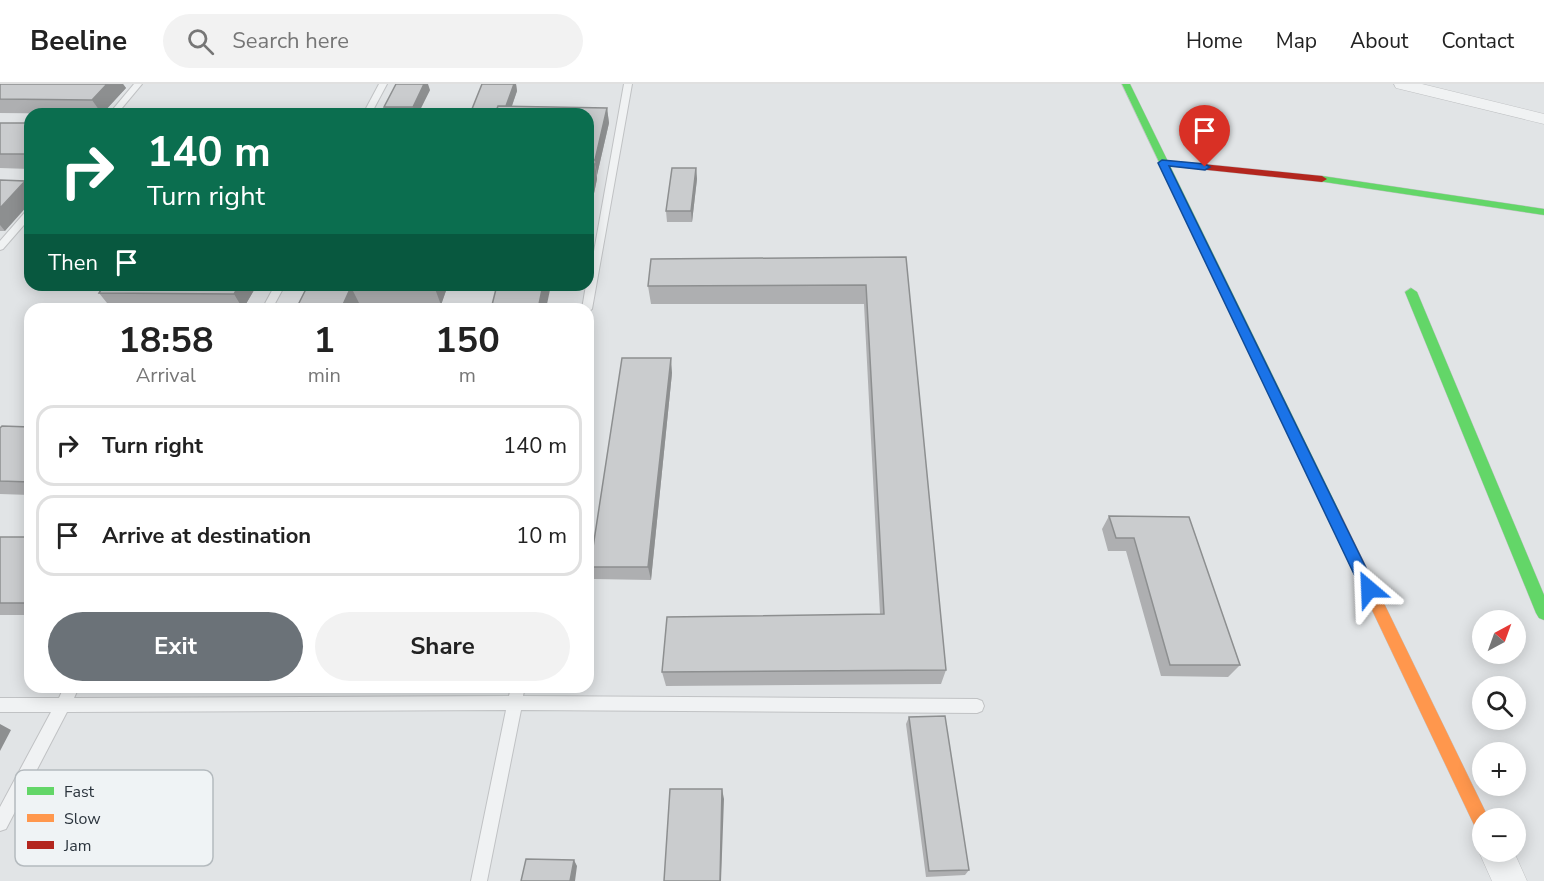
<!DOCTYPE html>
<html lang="en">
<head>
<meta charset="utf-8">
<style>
  :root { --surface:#fff; --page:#f2f2f2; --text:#222; --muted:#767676; --line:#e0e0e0; --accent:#6b7278 }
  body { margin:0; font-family:"Nunito Sans",sans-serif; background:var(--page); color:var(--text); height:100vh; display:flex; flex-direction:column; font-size:22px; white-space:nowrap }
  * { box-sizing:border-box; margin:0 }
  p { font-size:20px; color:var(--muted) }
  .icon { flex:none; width:33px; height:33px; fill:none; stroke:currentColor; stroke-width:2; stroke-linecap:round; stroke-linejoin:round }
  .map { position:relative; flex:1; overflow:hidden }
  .drawer { position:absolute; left:24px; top:219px; width:570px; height:390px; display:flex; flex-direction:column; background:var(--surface); border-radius:18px; box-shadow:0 3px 15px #0003 }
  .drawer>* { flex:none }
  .hud { position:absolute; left:24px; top:24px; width:570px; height:183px; border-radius:18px; box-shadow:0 3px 15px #0003; background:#0b6e4f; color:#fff; overflow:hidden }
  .needle { width:39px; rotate:41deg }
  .fabs { position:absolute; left:1472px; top:526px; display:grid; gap:12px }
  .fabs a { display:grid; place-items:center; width:54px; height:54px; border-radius:50%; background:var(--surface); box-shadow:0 3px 15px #0003; font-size:30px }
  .pin { position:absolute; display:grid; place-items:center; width:51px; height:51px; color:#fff; margin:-62px -26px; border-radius:50% 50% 50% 0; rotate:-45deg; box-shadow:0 0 6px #0007 }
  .pin .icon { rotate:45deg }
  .me { position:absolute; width:66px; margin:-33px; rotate:334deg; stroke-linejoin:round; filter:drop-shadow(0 0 4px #0008) }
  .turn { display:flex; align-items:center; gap:21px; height:126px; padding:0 24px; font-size:27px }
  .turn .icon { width:78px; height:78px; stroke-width:2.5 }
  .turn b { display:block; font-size:42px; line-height:51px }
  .then { display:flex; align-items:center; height:57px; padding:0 24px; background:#0003; gap:12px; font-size:22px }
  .eta { display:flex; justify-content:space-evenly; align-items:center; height:102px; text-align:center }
  .eta b { font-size:36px; font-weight:700; line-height:42px }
  .button { display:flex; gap:12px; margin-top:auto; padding:12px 24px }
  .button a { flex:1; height:69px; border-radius:36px; background:var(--accent); color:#fff; font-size:24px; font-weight:700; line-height:69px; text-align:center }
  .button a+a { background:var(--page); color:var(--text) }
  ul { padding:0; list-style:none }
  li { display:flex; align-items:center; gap:18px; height:81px; margin:0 12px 9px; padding:0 12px; border:3px solid var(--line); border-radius:18px }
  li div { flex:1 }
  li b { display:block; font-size:22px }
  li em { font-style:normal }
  header { display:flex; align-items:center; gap:36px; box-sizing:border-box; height:84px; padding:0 30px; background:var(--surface); border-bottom:2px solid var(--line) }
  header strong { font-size:28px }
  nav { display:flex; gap:33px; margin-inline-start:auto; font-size:21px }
  .search { width:420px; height:54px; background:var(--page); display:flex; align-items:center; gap:15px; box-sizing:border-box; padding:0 21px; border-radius:33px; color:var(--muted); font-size:22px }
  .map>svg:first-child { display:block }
</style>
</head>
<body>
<header>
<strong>Beeline</strong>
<div class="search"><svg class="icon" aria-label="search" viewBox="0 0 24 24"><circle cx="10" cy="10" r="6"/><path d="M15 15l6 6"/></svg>Search here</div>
<nav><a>Home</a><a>Map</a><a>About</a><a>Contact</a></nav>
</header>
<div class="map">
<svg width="1544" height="797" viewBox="0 0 1544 797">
  <rect width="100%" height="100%" fill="#e1e4e6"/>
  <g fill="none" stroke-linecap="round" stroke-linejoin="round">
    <defs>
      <path id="lane" d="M134,0H142L117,30H109Z
        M379,0H387L371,30H363Z
        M624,0H632L592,225L588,228V225H582L586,201H588Z
        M30,125V134L3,165L0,166V157L27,126Z
        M275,201H285L272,225H262Z
        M64,603H79L74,614L509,612L511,603H525L523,612L977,615L982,617L984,622L982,627L977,629L521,626L487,797H471L506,626L67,628L6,745L0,747V723L51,628H0V614H59Z"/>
      <path id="street" d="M1394,0H1422L1544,30V40L1396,4Z
        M1482,761V768H1514L1527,797H1492L1479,768Z"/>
      <path id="fast" d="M1122,0H1130L1340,429L1338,433H1328L1326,429Z
        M1322,92L1544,125V131L1318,97V93Z
        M1411,204L1417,208L1544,511V536L1539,534L1536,529L1405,208Z"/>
      <path id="slow" d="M1333,423L1338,425L1340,429L1488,733L1489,735H1482V748L1476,745L1326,429L1328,425Z"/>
      <path id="jam" d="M1163,76L1322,92L1327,95L1322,98L1160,81L1158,79Z"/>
    </defs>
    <use href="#lane" stroke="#c0c2c4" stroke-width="2"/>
    <use href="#street" stroke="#c0c2c4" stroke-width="1"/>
    <use href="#fast" stroke="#c0c2c4" stroke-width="1"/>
    <use href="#slow" stroke="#c0c2c4" stroke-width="1"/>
    <use href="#jam" stroke="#c0c2c4" stroke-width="1"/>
    <use href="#lane" fill="#f0f2f3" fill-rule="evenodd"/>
    <use href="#street" fill="#f0f2f3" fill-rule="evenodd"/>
    <use href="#fast" fill="#63d668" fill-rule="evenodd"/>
    <use href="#slow" fill="#ff974d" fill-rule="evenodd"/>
    <use href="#jam" fill="#b3261e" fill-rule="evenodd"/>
  </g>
  <path fill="#aeafb1" d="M0,0H123L126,4L102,30L0,29Z
    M482,0H516L517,7L512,22L607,24L609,39L597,91V95L588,138V30H473L472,25Z
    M430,6L418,30H387L384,23Z
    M0,39H30V85L0,84Z
    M696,84L697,95L692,138H667L666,127Z
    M0,96L5,147H0Z
    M906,173L946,586L941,600L666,602L662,588L880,530L864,220H651L648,202Z
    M104,201H257L243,225L111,224L99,209Z
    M308,201H448L441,221H360L358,225H296Z
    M672,289L651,496L594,495L590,483Z
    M30,343V411L0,410V344Z
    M1109,432L1189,433L1240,581L1228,593L1161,592L1126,467H1108L1102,445Z
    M0,453H30V531H0Z
    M136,603H311L310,605L137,604Z
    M408,603H472V604L410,605Z
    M909,633L969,786L965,791L926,793L906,640Z"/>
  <path fill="#8d8f90" d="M107,0H123L126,4L102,30L92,16Z
    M424,0H428L430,6L418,30H416L413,23Z
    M514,0H516L517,7L509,30L505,25Z
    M607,24L609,39L597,91L595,76Z
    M595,80L597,95L588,138V109Z
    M696,84L697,95L692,138L691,127Z
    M25,97L30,103V119L5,147L0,141V124Z
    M239,201H257L243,225L234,210Z
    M434,201H448L441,221L434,202Z
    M543,201H551L546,225H538Z
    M351,203L360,221L358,225H341Z
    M671,274L672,289L651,496L648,483Z
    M0,640L11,646L0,667Z
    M722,705L724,715L721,797H720Z
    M574,776L577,782L575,797H570Z"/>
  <path fill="#caccce" stroke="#8d8f90" stroke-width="1.5" d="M0,0H107L92,16L0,15Z
    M396,0H424L413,23H384Z
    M482,0H514L506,22H498L497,25H472Z
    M498,22L607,24L595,76H588V30H495Z
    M0,39H30V70H0Z
    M588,80H595L588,109Z
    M672,84H696L691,127H666Z
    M0,96L25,97L0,124Z
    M906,173L946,586L662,588L667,533L884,530L866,201L648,202L651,175Z
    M104,201H239L234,210L99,209Z
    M308,201H434V202L351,203L341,225H296Z
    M497,201H543L538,225H491Z
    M622,274H671L648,483H590Z
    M2,342L30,343V398L0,397V344Z
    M1109,432L1189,433L1240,581H1170L1134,454H1116Z
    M0,453H30V519H0Z
    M945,632L969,786L929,787L909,633Z
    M670,705H722L720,797H664Z
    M526,775L574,776L570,797H521Z"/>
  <path fill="#1a73e8" stroke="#114b97" stroke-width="1.5" d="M1162,76L1205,80L1210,83L1205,86L1169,82L1374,500L1376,505L1374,509L1369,511L1363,509L1158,79Z"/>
  <rect x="15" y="686" width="198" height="96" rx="9" fill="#eff3f5" stroke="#b4babe" stroke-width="1.5"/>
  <rect x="27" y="703" width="27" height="8" fill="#63d668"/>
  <rect x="27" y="730" width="27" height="8" fill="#ff974d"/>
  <rect x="27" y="757" width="27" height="8" fill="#b3261e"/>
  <g font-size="16" fill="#2b343d">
    <text x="64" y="713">Fast</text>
    <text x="64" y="740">Slow</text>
    <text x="64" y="767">Jam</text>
  </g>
</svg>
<div class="fabs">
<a><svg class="needle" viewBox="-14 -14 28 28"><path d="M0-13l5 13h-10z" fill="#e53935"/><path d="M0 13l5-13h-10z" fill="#767676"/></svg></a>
<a><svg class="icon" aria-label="search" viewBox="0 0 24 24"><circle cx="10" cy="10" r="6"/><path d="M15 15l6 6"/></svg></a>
<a>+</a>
<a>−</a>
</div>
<div class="pin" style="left:1205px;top:83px;background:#d93025"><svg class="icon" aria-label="arrive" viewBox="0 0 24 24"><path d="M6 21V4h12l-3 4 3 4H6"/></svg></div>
<svg class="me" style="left:1369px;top:505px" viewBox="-20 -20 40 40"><path d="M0-17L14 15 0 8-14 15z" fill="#1a73e8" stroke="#fff" stroke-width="4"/></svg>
<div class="hud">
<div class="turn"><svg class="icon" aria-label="right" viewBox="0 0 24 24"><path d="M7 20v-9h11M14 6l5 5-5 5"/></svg><div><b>140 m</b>Turn right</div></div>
<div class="then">Then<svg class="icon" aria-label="arrive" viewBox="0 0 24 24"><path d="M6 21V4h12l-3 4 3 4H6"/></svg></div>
</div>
<section class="drawer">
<div class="eta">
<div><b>18:58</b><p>Arrival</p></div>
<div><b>1</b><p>min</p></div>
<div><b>150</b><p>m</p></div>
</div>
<ul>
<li><svg class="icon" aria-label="right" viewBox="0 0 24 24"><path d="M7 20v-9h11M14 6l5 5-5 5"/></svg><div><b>Turn right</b></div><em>140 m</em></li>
<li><svg class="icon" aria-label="arrive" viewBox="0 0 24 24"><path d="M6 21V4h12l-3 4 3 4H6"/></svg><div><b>Arrive at destination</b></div><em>10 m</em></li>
</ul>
<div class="button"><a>Exit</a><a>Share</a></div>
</section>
</div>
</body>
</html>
